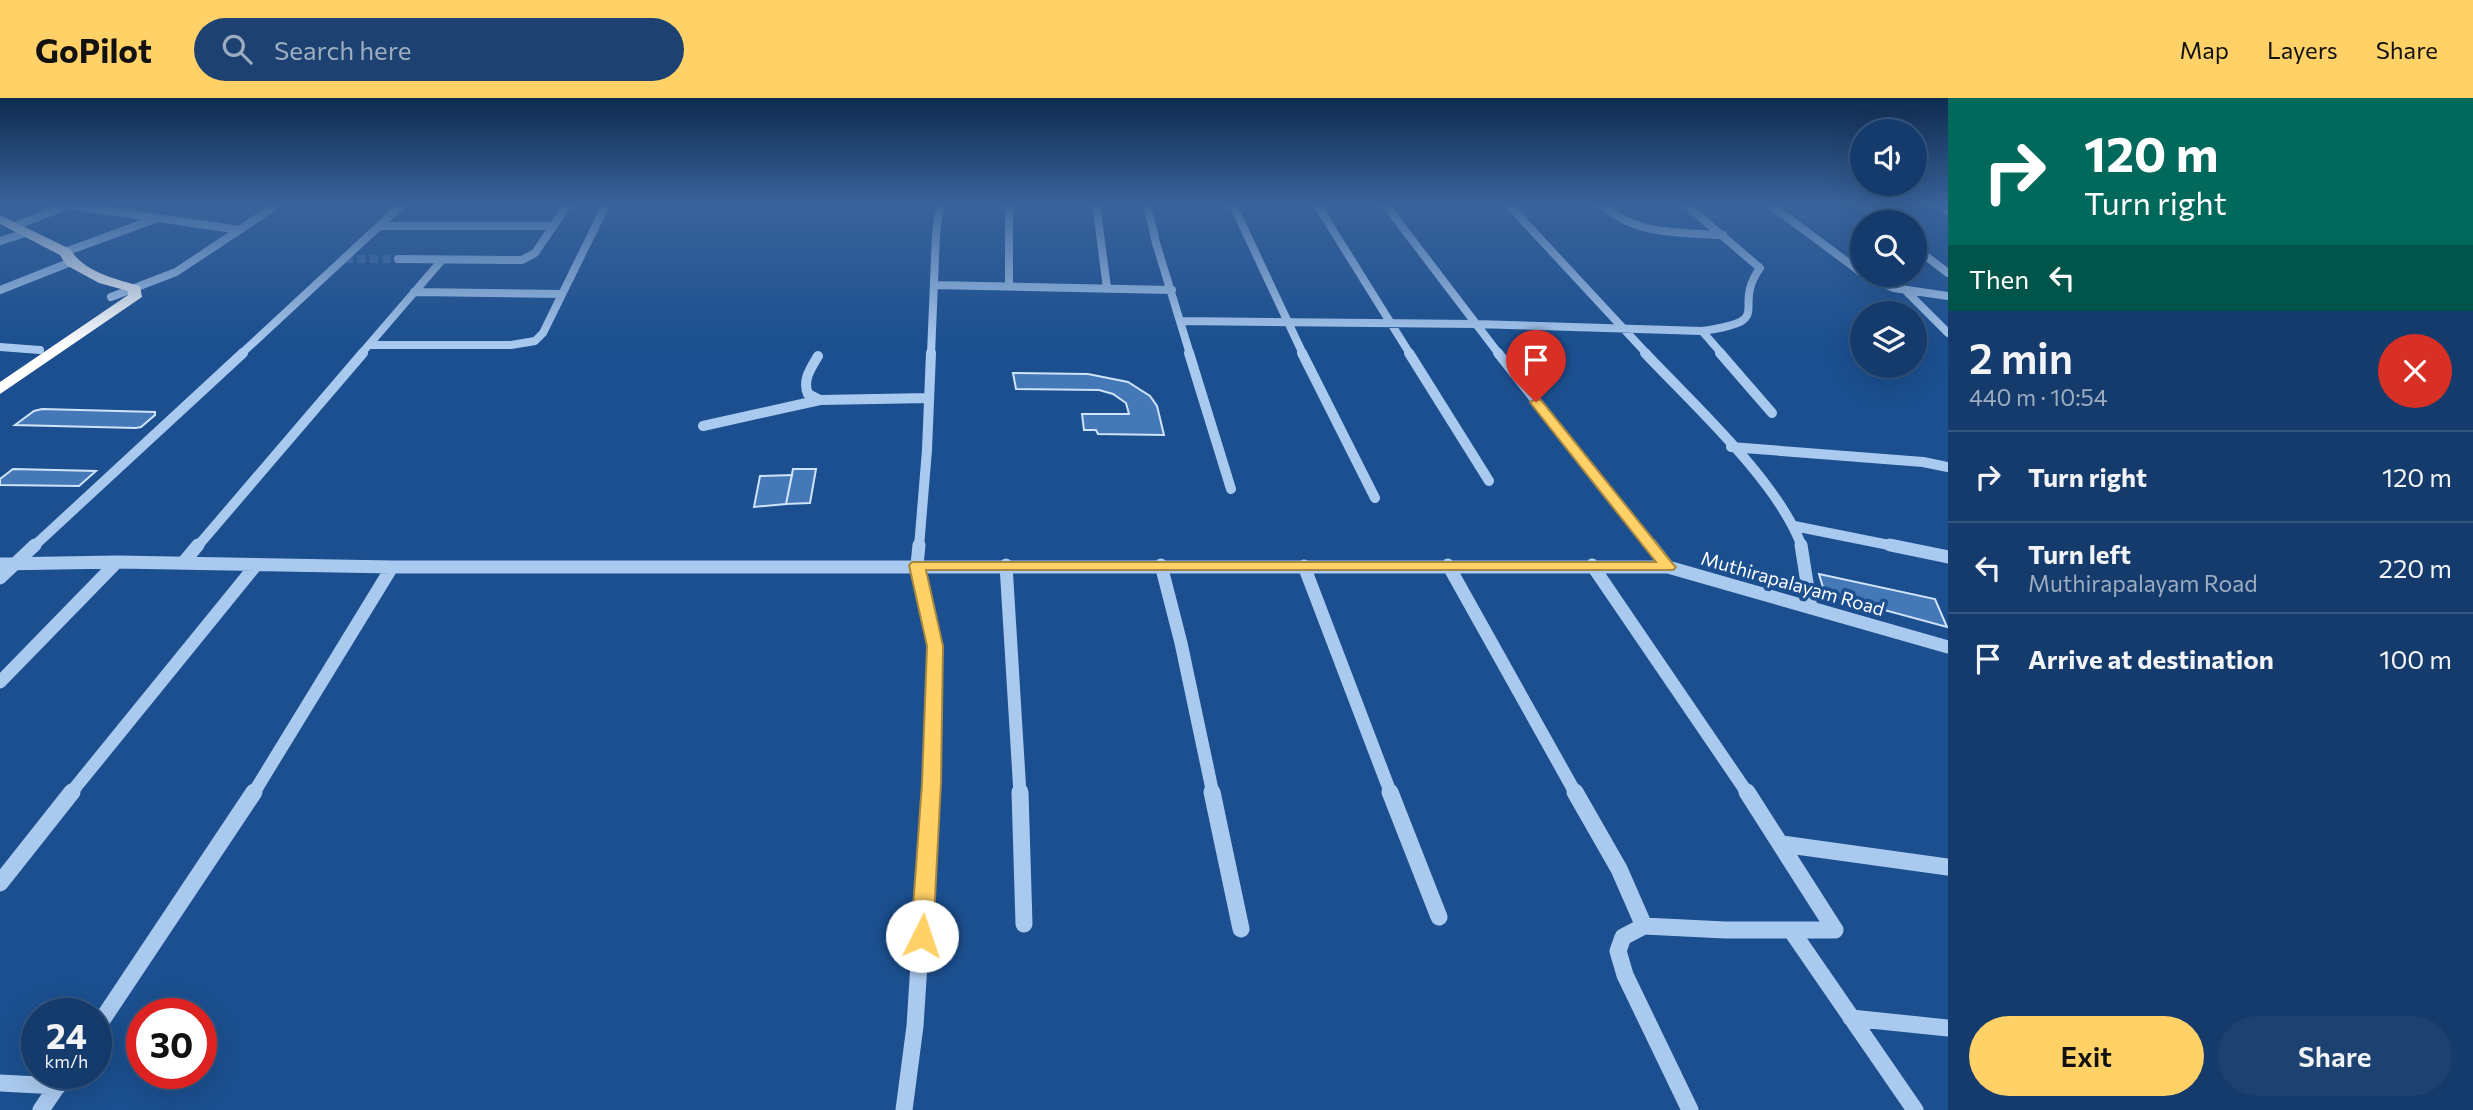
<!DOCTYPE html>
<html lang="en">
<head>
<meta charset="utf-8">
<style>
  :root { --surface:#143b6b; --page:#1d4271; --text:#f1f3f6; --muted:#9dadc1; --line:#33557e; --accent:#ffd166 }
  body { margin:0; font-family:Commissioner,sans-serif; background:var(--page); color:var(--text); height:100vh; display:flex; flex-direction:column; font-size:26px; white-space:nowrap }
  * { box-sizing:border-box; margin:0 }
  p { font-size:23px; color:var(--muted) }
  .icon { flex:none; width:38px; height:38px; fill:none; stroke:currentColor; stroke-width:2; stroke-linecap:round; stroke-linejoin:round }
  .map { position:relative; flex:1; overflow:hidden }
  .sheet { display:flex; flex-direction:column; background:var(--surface); width:525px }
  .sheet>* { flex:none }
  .guide { background:#00695c; color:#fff; overflow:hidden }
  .tools { position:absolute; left:1850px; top:21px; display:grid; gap:14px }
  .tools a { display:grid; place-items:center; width:77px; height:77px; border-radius:50%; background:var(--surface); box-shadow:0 7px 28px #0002,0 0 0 2px var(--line); font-size:35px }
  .speed { position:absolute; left:21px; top:900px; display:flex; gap:14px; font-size:35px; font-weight:700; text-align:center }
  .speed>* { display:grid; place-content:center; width:91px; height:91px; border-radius:50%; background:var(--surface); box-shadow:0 7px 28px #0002,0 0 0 2px var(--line); line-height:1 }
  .speed small { font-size:18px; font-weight:400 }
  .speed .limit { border:10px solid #d22; background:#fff; color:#111 }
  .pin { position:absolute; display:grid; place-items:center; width:60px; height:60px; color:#fff; margin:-72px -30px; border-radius:50% 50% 50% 0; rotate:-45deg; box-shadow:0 0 7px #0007 }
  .pin .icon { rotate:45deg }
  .me { position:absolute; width:77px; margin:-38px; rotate:4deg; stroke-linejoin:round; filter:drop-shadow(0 0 5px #0008) }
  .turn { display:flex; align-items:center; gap:24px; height:147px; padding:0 21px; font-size:32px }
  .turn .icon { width:91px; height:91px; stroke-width:2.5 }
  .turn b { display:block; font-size:49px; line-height:60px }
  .then { display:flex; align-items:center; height:66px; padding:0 21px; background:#0003; gap:14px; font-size:26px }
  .round { display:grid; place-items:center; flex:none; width:74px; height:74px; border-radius:37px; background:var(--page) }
  .head { display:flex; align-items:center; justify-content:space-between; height:119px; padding:0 21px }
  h1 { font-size:42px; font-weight:600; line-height:52px }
  .button { display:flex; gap:14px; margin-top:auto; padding:14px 21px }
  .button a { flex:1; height:80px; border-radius:42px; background:var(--accent); color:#111; font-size:28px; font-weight:600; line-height:80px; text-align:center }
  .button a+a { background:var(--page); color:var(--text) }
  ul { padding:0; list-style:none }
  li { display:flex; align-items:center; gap:21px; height:91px; padding:0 21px; border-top:2px solid var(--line) }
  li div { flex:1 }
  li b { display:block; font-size:26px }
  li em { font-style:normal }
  header { display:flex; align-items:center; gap:42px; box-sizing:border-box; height:98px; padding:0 35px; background:var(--accent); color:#111 }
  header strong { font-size:33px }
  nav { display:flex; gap:38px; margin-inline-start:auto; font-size:24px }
  .search { width:490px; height:63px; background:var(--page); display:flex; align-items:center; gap:18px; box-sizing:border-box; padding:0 24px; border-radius:38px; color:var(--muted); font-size:26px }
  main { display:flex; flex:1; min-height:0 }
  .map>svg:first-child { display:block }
</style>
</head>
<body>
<header>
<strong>GoPilot</strong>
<div class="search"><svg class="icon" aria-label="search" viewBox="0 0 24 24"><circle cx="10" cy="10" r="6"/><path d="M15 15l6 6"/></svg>Search here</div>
<nav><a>Map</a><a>Layers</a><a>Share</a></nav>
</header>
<main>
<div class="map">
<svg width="1948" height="1012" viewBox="0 0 1948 1012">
  <rect width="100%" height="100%" fill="#1b4f8f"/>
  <path fill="#4478b7" stroke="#cfe3fa" stroke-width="2" d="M1013,275L1088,276L1128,284L1150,298L1157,308L1164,337L1098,336L1096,332H1084L1082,316H1129L1126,305L1113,296L1099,292L1016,291Z
    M42,311L155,314V317L141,329L136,330L15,327L34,313Z
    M13,371L96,373L79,388L0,387V381Z
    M793,371H816L810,405L786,406Z
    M792,377L786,406L754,409L760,378Z
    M1819,476L1935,501L1947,529L1825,496Z"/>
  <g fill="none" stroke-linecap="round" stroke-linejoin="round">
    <path stroke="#3d69a0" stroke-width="8" stroke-dasharray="8 4.5" stroke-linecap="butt" d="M345,161H398"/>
    <path stroke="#a9c9ee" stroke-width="8" d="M1009,105V188
      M1096,105L1107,190
      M1147,105L1156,145L1190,256
      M1232,105L1303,256
      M1316,105L1410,256
      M1384,105L1499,256
      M1507,105L1647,256
      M1599,105C1635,137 1678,135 1723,137
      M1768,105L1862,175
      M1860,105L1884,124
      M1936,105L1948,113
      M69,107L240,132
      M15,128L74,105
      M380,128H553
      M0,143L26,135
      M1914,149L1948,175
      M65,154L155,121
      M398,161L522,162L535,155L569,105
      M1865,177L1894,190L1948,198
      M934,187L1172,192
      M0,192L71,164
      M1906,193L1948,235
      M414,194L562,196
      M111,199L176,174L280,105
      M1182,223L1476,226L1702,233C1778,222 1730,212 1760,170L1684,105
      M1702,233L1722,256
      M369,247H511L535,243L543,235L607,105
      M0,249L40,252
      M241,256L404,105
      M361,256L442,162
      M931,256L936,136L940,105"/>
    <path stroke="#a9c9ee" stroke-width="10" d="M1189,255L1231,391
      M1302,255L1375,400
      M1409,255L1489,383
      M1498,255L1652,449
      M1645,255C1693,306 1779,384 1802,449
      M1720,255L1772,315
      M818,258C811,270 802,282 808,296L820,302
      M703,328L820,302L929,300
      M1731,349L1923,364L1948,369
      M1794,428L1899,449
      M33,449L243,255
      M197,449L363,255
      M919,449L927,352L931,255"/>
    <path stroke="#a9c9ee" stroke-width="13" d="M919,447L917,467L935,548L930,696
      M1651,447L1668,469
      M1801,447L1811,510
      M1890,447L1948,459
      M183,465L198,447
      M0,466L117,464L392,469H1668L1948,549
      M1006,467L1020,696
      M1161,467L1181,545L1213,696
      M1448,467L1576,696
      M1592,467L1748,696
      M1304,468L1391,696
      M0,480L35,447
      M0,584L117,464
      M70,696L256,467
      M253,696L392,469"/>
    <path stroke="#a9c9ee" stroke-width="17" d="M1020,694L1024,826
      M1212,694L1241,831
      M1390,694L1439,819
      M1575,694L1619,771L1644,828
      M1747,694L1835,832
      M1782,746L1948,769
      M0,785L72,694
      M1791,832L1915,1012
      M1851,920L1948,930
      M96,931L254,694
      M0,985L58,988
      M41,1012L66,975
      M904,1012L915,928L930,694
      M1690,1012L1625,877L1618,853L1623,839L1644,828L1725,832H1835"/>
    <path fill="#fff" fill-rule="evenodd" d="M0,117L70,151C84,174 115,181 140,188L142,199L0,296V284L128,197V193L99,185L66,167L60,157L0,126Z"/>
  </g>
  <linearGradient id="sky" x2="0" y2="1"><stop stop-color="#0f2b4f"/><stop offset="0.43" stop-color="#39639b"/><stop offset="1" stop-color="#39639b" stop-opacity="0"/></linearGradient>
  <rect width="1948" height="247" fill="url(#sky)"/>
  <path fill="#ffd166" stroke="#a68842" stroke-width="2" d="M1536,301L1541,302L1673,466L1676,469L1673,472H926L943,548L941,685L933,838L930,845L922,847L914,845L911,838L922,685L927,548L909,467L912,464H1656L1532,307L1530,304Z"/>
  <g text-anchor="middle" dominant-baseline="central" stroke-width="7" stroke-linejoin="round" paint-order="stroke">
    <g font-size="19" fill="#fff" stroke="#1b4f8f">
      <text transform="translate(1793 485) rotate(16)">Muthirapalayam Road</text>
    </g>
  </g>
</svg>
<div class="tools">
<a><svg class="icon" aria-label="sound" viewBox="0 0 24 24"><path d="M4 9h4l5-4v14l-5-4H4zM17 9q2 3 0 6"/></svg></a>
<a><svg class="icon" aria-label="search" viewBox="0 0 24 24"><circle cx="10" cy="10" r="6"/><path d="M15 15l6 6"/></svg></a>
<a><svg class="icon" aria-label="layers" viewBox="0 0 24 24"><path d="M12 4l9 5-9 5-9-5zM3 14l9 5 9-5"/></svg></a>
</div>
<div class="speed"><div>24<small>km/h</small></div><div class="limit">30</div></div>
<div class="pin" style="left:1536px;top:304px;background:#d93025"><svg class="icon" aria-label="arrive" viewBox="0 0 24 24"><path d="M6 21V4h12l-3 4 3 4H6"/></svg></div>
<svg class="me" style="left:922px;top:838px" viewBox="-20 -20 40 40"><circle r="19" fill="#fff"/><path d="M0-13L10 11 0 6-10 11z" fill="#ffd166"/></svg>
</div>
<section class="sheet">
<div class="guide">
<div class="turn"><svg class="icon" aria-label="right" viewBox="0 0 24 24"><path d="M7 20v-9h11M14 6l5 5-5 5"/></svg><div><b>120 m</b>Turn right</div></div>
<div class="then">Then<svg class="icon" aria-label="left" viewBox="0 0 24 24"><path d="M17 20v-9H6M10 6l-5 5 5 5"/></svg></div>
</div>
<div class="head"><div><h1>2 min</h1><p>440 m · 10:54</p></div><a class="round" style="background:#d93025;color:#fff"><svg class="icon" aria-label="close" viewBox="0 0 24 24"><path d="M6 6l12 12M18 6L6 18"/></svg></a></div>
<ul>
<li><svg class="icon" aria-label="right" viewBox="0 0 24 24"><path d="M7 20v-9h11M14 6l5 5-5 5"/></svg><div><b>Turn right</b></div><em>120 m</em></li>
<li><svg class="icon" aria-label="left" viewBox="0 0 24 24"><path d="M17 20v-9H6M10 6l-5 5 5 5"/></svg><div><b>Turn left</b><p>Muthirapalayam Road</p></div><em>220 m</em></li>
<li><svg class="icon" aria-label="arrive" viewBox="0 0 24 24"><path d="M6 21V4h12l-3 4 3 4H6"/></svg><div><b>Arrive at destination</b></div><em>100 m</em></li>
</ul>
<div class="button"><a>Exit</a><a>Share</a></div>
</section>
</main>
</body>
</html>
